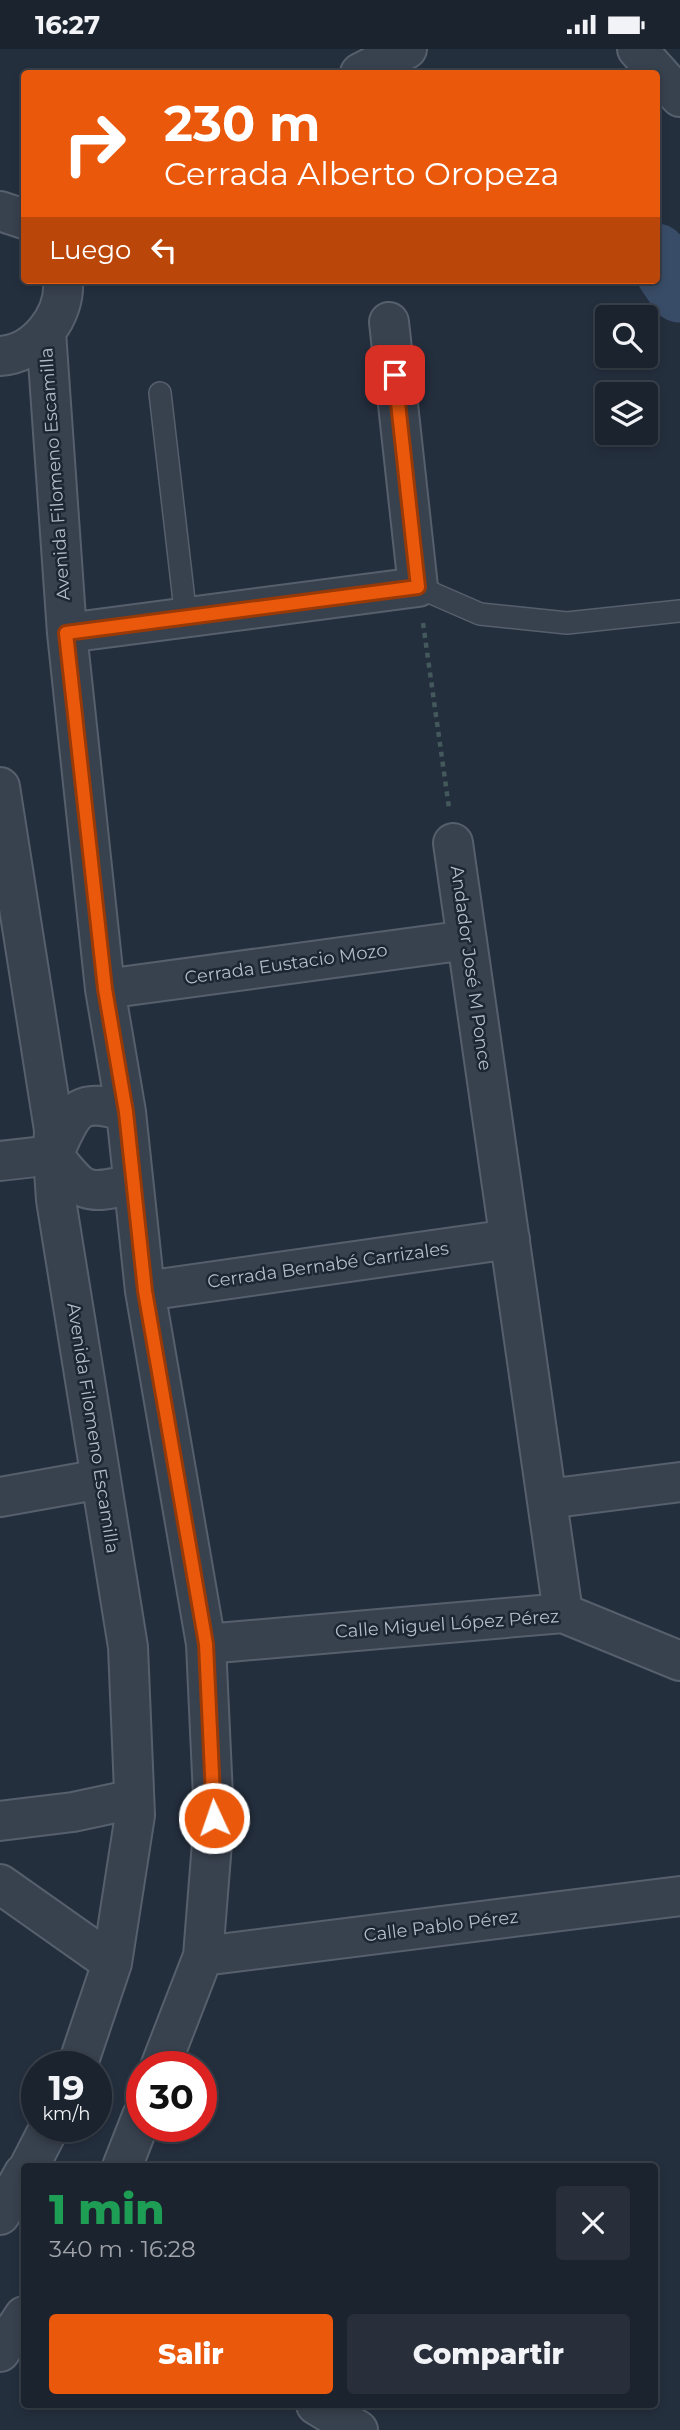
<!DOCTYPE html>
<html lang="es">
<head>
<meta charset="utf-8">
<style>
  :root { --surface:#1b232e; --page:#282f3a; --text:#f1f3f6; --muted:#a0a4aa; --line:#39404a; --accent:#ea580c }
  body { margin:0; font-family:Montserrat,sans-serif; background:var(--page); color:var(--text); height:100vh; display:flex; flex-direction:column; font-size:26px; white-space:nowrap }
  * { box-sizing:border-box; margin:0 }
  p { font-size:23px; color:var(--muted) }
  .icon { flex:none; width:38px; height:38px; fill:none; stroke:currentColor; stroke-width:2; stroke-linecap:round; stroke-linejoin:round }
  .map { position:relative; flex:1; overflow:hidden }
  .sheet { position:absolute; left:21px; top:2114px; width:637px; height:245px; display:flex; flex-direction:column; background:var(--surface); border-radius:7px; box-shadow:0 4px 10px #0003,0 0 0 2px var(--line) }
  .sheet>* { flex:none }
  .top-card { position:absolute; left:21px; top:21px; width:639px; height:214px; border-radius:7px; box-shadow:0 4px 10px #0003,0 0 0 2px var(--line); background:#ea580c; color:#fff; overflow:hidden }
  .buttons { position:absolute; left:595px; top:256px; display:grid; gap:14px }
  .buttons a { display:grid; place-items:center; width:63px; height:63px; border-radius:7px; background:var(--surface); box-shadow:0 4px 10px #0003,0 0 0 2px var(--line); font-size:35px }
  .speed { position:absolute; left:21px; top:2002px; display:flex; gap:14px; font-size:35px; font-weight:700; text-align:center }
  .speed>* { display:grid; place-content:center; width:91px; height:91px; border-radius:50%; background:var(--surface); box-shadow:0 4px 10px #0003,0 0 0 2px var(--line); line-height:1 }
  .speed small { font-size:18px; font-weight:400 }
  .speed .limit { border:10px solid #d22; background:#fff; color:#111 }
  .pin { position:absolute; display:grid; place-items:center; width:60px; height:60px; color:#fff; margin:-30px; border-radius:14px; box-shadow:0 4px 10px #0006 }
  .me { position:absolute; width:77px; margin:-38px; rotate:357deg; stroke-linejoin:round; filter:drop-shadow(0 0 5px #0008) }
  .turn { display:flex; align-items:center; gap:24px; height:147px; padding:0 28px; font-size:32px }
  .turn .icon { width:91px; height:91px; stroke-width:2.5 }
  .turn b { display:block; font-size:49px; line-height:60px }
  .then { display:flex; align-items:center; height:66px; padding:0 28px; background:#0003; gap:14px; font-size:26px }
  .round { display:grid; place-items:center; flex:none; width:74px; height:74px; border-radius:7px; background:var(--page) }
  .overview { display:flex; align-items:center; justify-content:space-between; height:119px; padding:0 28px }
  h1 { font-size:42px; font-weight:800; line-height:52px; color:#1e9e55 }
  .cta { display:flex; gap:14px; margin-top:auto; padding:14px 28px }
  .cta a { flex:1; height:80px; border-radius:7px; background:var(--accent); color:#fff; font-size:28px; font-weight:800; line-height:80px; text-align:center }
  .cta a+a { background:var(--page); color:var(--text) }
  .status { display:flex; justify-content:space-between; align-items:center; height:49px; padding:0 35px; background:var(--surface); direction:ltr }
  .status svg { height:19px; fill:currentColor }
  .map>svg:first-child { display:block }
</style>
</head>
<body>
<div class="status"><b>16:27</b><svg viewBox="0 0 49 12"><path d="M0 12V9h3v3zM5 12V6h3v6zM10 12V3h3v9zM15 12V0h3v12zM26 1h20v11H26zM47 4h2v5h-2z"/></svg></div>
<div class="map">
<svg width="680" height="2381" viewBox="0 0 680 2381">
  <rect width="100%" height="100%" fill="#242f3e"/>
  <g fill="none" stroke-linecap="round" stroke-linejoin="round">
    <path stroke="#394c67" stroke-width="63" d="M656,206L680,242"/>
    <defs>
      <path id="lane" d="M160,344L186,569
        M418,538L480,565L567,574L680,562"/>
      <path id="street" d="M637,0L680,48
        M360,24L407,0
        M0,162L24,170
        M46,283L67,584L105,940L126,1063L145,1242L206,1595L214,1769L203,1907L160,2018
        M0,307C37,305 66,266 63,231
        M67,584L418,538L389,273
        M0,738L54,1081L53,1106L56,1151L128,1598L135,1766L112,1914L77,2018
        M453,794L563,1564
        M105,940L467,891
        M53,1106C73,1064 74,1046 126,1063
        M53,1106C84,1145 84,1146 133,1135
        M0,1112L53,1106
        M145,1242L510,1190
        M0,1448L101,1430
        M547,1450L680,1433
        M206,1595L563,1564L680,1612
        M0,1772L73,1763L134,1750
        M0,1835L112,1914
        M203,1907L680,1847
        M29,2118L50,2077
        M122,2118L142,2067
        M0,2166L24,2124
        M0,2303L24,2267
        M316,2356L358,2381"/>
    </defs>
    <use href="#lane" stroke="#565f6c" stroke-width="24"/>
    <use href="#street" stroke="#565f6c" stroke-width="42"/>
    <path stroke="#44595c" stroke-width="4.5" stroke-dasharray="5 5" stroke-linecap="butt" d="M423,574L449,759"/>
    <use href="#lane" stroke="#38414e" stroke-width="21"/>
    <use href="#street" stroke="#38414e" stroke-width="38"/>
  </g>
  <g fill="none" stroke-linecap="round" stroke-linejoin="round">
    <defs>
      <path id="route" d="M214,1769L206,1595L145,1242L126,1063L105,940L66,584L418,538L395,326"/>
    </defs>
    <use href="#route" stroke="#983908" stroke-width="18"/>
    <use href="#route" stroke="#ea580c" stroke-width="12"/>
  </g>
  <g text-anchor="middle" dominant-baseline="central" stroke-width="5" stroke-linejoin="round" paint-order="stroke">
    <g font-size="18" fill="#b4bcc9" stroke="#1d2633">
      <text transform="translate(55 425) rotate(-94)">Avenida Filomeno Escamilla</text>
      <text transform="translate(286 915) rotate(-8)">Cerrada Eustacio Mozo</text>
      <text transform="translate(471 919) rotate(82)">Andador José M Ponce</text>
      <text transform="translate(328 1216) rotate(-8)">Cerrada Bernabé Carrizales</text>
      <text transform="translate(93 1379) rotate(81)">Avenida Filomeno Escamilla</text>
      <text transform="translate(447 1575) rotate(-4)">Calle Miguel López Pérez</text>
      <text transform="translate(441 1877) rotate(-7)">Calle Pablo Pérez</text>
    </g>
  </g>
</svg>
<div class="buttons">
<a><svg class="icon" aria-label="search" viewBox="0 0 24 24"><circle cx="10" cy="10" r="6"/><path d="M15 15l6 6"/></svg></a>
<a><svg class="icon" aria-label="layers" viewBox="0 0 24 24"><path d="M12 4l9 5-9 5-9-5zM3 14l9 5 9-5"/></svg></a>
</div>
<div class="speed"><div>19<small>km/h</small></div><div class="limit">30</div></div>
<div class="pin" style="left:395px;top:326px;background:#d93025"><svg class="icon" aria-label="arrive" viewBox="0 0 24 24"><path d="M6 21V4h12l-3 4 3 4H6"/></svg></div>
<svg class="me" style="left:214px;top:1769px" viewBox="-20 -20 40 40"><circle r="17" fill="#ea580c" stroke="#fff" stroke-width="3"/><path d="M0-11L8 9 0 5-8 9z" fill="#fff"/></svg>
<div class="top-card">
<div class="turn"><svg class="icon" aria-label="right" viewBox="0 0 24 24"><path d="M7 20v-9h11M14 6l5 5-5 5"/></svg><div><b>230 m</b>Cerrada Alberto Oropeza</div></div>
<div class="then">Luego<svg class="icon" aria-label="left" viewBox="0 0 24 24"><path d="M17 20v-9H6M10 6l-5 5 5 5"/></svg></div>
</div>
<section class="sheet">
<div class="overview"><div><h1>1 min</h1><p>340 m · 16:28</p></div><a class="round"><svg class="icon" aria-label="close" viewBox="0 0 24 24"><path d="M6 6l12 12M18 6L6 18"/></svg></a></div>
<div class="cta"><a>Salir</a><a>Compartir</a></div>
</section>
</div>
</body>
</html>
